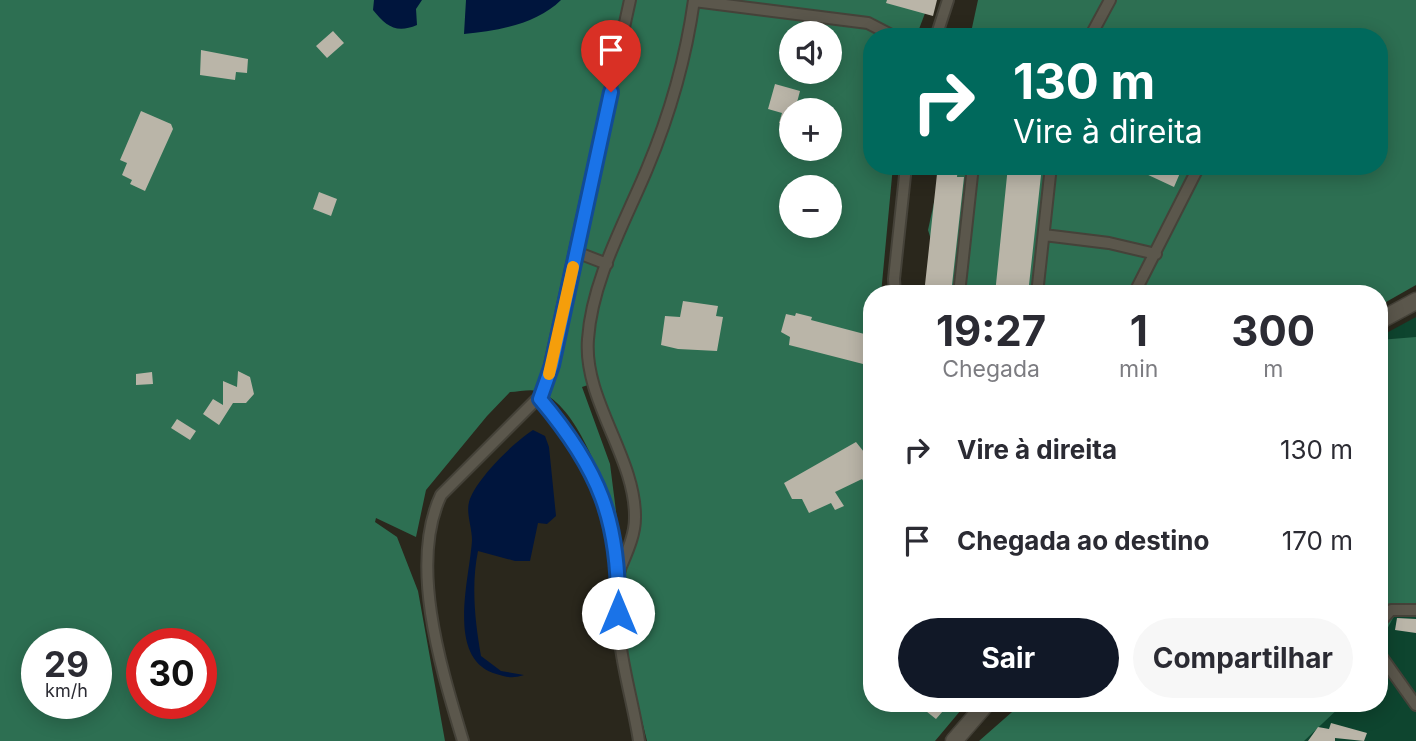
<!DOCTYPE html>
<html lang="pt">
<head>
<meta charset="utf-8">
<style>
  :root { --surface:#fff; --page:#f7f7f7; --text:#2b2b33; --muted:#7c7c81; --accent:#111827 }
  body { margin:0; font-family:Inter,sans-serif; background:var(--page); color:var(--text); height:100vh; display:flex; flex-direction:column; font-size:26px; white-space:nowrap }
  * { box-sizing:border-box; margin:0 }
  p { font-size:23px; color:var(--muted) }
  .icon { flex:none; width:38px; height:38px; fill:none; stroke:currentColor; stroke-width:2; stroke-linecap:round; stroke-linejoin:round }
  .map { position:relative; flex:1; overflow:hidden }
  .details { position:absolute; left:863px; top:285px; width:525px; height:427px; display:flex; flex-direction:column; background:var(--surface); border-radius:28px; box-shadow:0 4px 18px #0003 }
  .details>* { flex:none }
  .hud { position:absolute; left:863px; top:28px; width:525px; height:147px; border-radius:28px; box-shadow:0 4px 18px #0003; background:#00695c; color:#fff; overflow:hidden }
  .tools { position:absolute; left:779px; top:21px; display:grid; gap:14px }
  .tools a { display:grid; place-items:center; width:63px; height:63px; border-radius:50%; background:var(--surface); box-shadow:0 4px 18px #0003; font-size:35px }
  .speed { position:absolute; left:21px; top:628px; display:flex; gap:14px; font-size:35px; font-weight:700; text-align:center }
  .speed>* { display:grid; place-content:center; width:91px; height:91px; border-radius:50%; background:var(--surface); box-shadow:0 4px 18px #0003; line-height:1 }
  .speed small { font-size:18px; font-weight:400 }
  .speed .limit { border:10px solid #d22; background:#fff; color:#111 }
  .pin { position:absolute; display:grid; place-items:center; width:60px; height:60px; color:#fff; margin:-72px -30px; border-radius:50% 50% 50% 0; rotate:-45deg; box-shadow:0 0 7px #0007 }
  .pin .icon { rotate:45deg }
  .me { position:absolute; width:77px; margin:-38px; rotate:0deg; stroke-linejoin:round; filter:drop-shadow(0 0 5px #0008) }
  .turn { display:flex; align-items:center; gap:24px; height:147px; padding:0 35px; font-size:32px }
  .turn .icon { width:91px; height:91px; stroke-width:2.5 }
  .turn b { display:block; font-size:49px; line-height:60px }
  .eta { display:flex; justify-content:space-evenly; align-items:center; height:119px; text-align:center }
  .eta b { font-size:42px; font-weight:700; line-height:49px }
  .button { display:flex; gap:14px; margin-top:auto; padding:14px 35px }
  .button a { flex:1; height:80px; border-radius:42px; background:var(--accent); color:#fff; font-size:28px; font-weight:700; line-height:80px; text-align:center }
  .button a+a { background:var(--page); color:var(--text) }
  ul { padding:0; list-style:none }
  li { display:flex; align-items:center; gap:21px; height:91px; padding:0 35px }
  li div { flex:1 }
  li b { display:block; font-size:26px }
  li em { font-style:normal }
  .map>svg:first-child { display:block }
</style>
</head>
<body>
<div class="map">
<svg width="1416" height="741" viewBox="0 0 1416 741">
  <rect width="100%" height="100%" fill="#2a271c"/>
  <path fill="#0e452f" d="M1416,317V741H984L1030,704H1379V337Z"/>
  <path fill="#2d6f52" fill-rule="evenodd" d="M0,0H930L916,37H872V166H893L881,294H872V704H966L935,741H647L625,653L623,605L631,522L627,483L597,382L582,387L610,464L617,519C603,484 577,402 537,391C530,389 518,392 510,392L487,416L426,490L416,537L376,518L375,522L397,537L418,591L445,741H0ZM791,33H830V72H791ZM791,110H830V149H791ZM791,187H830V226H791ZM37,644H96V704H37ZM142,644H201V704H142Z
    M978,0H1416V285L1379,306V294H948L928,230L942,166H1379V37H970Z
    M1416,337V609L1399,607L1379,644V340Z
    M1021,704H1343L1304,741H979Z"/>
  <path fill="#00153d" d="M374,0H422L416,9L417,25C396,34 386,26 373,10Z
    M466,0H561C537,24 497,31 464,34Z
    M533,430L545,436L549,447L556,516L547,524L538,523L530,561H515L478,551C471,585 475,622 481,656L501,671L524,675C511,679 506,677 493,673C446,656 470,577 472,540C472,528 466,513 469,502C475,480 514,442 533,430Z"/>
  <path fill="#bab5a8" d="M887,0H937L933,16L886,3Z
    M333,31L344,43L327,58L316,46Z
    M201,50L248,59L247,73L236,72L235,80L200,75Z
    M775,84L800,91L795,110H791V126L779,123L782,113L768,109Z
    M141,111L171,124L173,129L145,191L130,184L132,180L122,175L127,163L120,160Z
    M940,166H958L957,177H964L951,294H924L937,174L939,175Z
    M1008,166H1042L1028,294H995Z
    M1147,166H1183L1174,187L1144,173Z
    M319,192L337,199L331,216L313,209Z
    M683,301L718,306L716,316L723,317L717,351L678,349L661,345L665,316L680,317Z
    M796,313L812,317L811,320L872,336L867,365L789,345L790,337L781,332L786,314L795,316Z
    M238,371L250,377L254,394L246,403H233L219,425L203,414L213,399L223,405V381L237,387Z
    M152,372L153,384L136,385V374Z
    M177,419L196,431L190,440L171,428Z
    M856,442L872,462L867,465L872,474V495L862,479L835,492L844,506L835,510L831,503L809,513L802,499H792L784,483Z
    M1397,618L1416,619V633L1395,630Z
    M917,704H949L936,719Z
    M1331,723L1367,733L1364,741L1335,738V741H1308L1318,727L1329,729Z"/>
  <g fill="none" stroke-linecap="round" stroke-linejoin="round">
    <defs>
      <path id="minor" d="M694,1L868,23L895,37
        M936,37L948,0
        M1090,37L1110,0
        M1044,235L1109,243L1156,254
        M576,252L607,264
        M895,294L894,279L906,166
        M959,294L973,166
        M1037,294L1051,166
        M1134,294L1199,166
        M540,399C586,454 610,498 618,571C620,594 617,618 620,641C624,675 634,707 639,741
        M618,574C625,556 635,537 635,518C636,458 583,400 588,339C592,280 625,222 647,169C670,114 686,58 694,0
        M1379,623L1391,610H1416
        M1379,653L1416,705
        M463,741C442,671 408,565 441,495L544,392L630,0"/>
      <path id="secondary" d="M1379,321L1416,301
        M954,741L986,704"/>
    </defs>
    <use href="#minor" stroke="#454239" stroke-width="14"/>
    <use href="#secondary" stroke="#454239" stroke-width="19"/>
    <use href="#minor" stroke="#5b574c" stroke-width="10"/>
    <use href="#secondary" stroke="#5b574c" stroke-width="16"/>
  </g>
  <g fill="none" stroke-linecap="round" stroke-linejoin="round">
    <defs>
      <path id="route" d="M611,92L552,365L540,399C599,469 620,520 618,613"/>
    </defs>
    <use href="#route" stroke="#114b97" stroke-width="18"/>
    <use href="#route" stroke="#1a73e8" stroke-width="12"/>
    <path stroke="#f59e0b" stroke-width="12" d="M549,374L573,267"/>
  </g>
</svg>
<div class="tools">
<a><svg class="icon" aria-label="sound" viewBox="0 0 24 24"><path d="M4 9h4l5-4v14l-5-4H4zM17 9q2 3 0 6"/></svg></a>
<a>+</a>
<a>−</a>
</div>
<div class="speed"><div>29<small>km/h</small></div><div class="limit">30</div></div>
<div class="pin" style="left:611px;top:92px;background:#d93025"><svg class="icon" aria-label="arrive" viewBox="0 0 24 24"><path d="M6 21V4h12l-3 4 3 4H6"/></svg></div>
<svg class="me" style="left:618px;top:613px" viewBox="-20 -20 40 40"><circle r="19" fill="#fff"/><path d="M0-13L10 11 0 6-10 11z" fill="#1a73e8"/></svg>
<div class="hud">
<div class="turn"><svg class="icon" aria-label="right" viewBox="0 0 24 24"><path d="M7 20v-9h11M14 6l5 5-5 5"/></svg><div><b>130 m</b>Vire à direita</div></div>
</div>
<section class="details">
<div class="eta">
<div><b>19:27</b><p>Chegada</p></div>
<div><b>1</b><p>min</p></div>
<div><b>300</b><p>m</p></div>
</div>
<ul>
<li><svg class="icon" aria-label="right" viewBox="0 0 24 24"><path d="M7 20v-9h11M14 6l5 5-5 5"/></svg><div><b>Vire à direita</b></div><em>130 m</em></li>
<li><svg class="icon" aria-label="arrive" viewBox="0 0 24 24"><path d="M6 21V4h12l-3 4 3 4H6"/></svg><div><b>Chegada ao destino</b></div><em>170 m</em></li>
</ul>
<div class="button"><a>Sair</a><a>Compartilhar</a></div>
</section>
</div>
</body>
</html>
